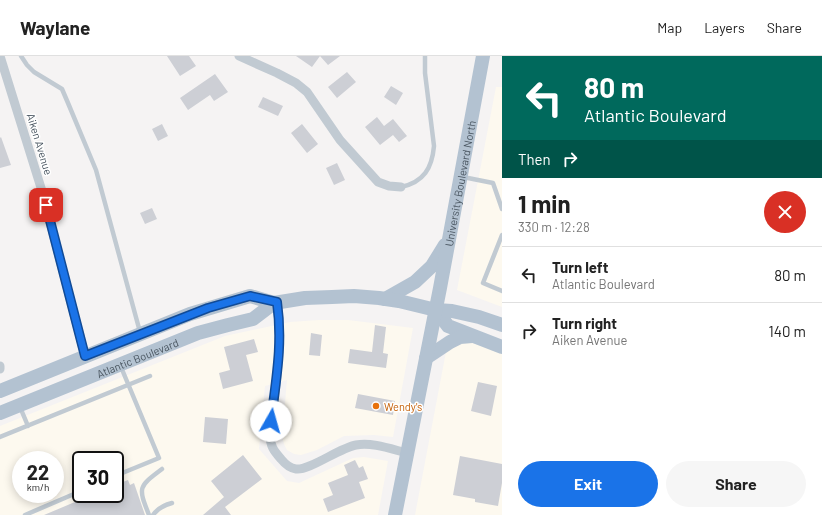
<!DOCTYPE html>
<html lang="en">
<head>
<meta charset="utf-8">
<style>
  :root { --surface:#fff; --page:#f6f6f6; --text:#222; --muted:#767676; --line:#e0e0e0; --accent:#1a73e8 }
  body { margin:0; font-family:Barlow,sans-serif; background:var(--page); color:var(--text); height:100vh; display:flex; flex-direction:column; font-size:15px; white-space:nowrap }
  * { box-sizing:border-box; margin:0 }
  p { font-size:13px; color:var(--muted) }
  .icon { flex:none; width:22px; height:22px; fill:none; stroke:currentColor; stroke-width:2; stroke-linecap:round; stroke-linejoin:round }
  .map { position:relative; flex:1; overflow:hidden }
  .details { display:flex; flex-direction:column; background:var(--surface); width:320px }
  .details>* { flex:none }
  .top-card { background:#00695c; color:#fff; overflow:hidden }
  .speed { position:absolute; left:12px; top:395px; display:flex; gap:8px; font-size:20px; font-weight:700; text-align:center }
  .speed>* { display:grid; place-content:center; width:52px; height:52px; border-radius:50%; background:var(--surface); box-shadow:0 2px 10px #0003; line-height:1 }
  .speed small { font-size:10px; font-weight:400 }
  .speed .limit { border:2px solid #111; border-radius:6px; background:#fff; color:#111 }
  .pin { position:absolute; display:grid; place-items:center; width:34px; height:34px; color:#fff; margin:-17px; border-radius:8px; box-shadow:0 2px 6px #0006 }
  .me { position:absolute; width:44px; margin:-22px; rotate:7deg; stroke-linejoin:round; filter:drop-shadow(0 0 3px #0008) }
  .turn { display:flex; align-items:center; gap:14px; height:84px; padding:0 16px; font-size:18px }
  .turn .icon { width:52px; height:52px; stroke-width:2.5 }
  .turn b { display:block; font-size:28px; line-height:34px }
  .then { display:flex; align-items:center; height:38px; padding:0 16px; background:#0003; gap:8px; font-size:15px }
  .round { display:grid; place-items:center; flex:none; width:42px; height:42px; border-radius:21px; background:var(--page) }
  .summary { display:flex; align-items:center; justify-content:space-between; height:68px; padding:0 16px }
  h1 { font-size:24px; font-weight:700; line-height:30px }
  .primary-button { display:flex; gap:8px; margin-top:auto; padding:8px 16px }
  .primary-button a { flex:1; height:46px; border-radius:24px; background:var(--accent); color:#fff; font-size:16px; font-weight:700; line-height:46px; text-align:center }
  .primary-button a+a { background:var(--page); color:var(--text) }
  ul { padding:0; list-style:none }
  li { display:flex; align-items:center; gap:12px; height:56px; padding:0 16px; border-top:1px solid var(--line) }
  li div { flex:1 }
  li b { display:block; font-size:15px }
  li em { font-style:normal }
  header { display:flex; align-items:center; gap:24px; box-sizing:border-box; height:56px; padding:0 20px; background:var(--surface); border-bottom:1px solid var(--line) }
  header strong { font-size:19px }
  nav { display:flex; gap:22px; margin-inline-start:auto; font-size:14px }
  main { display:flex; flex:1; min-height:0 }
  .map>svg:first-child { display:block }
</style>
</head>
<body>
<header>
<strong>Waylane</strong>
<nav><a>Map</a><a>Layers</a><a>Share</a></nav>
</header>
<main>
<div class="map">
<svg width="502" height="459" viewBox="0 0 502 459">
  <rect width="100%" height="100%" fill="#f5f3f3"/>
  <path fill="#fdf9ef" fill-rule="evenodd" d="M496,31H502V251L457,234Z
    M319,264H348L413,272L393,381L374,379L344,380L317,394L301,399L294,398L287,394L284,388L282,381L287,324L265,330L259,393L287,425L299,427L353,402L364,401L388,405L378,459H0V370L225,280L290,266ZM21,404H55V438H21ZM81,404H115V438H81Z
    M449,280L502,296V459H415Z"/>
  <path fill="#cdcfd5" d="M167,0H189L196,10L180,20Z
    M296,0H340L328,9L320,0L312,11Z
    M347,16L356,26L337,42L328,31Z
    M215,18L228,36L214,45L210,39L188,54L180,42Z
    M391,30L403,37L396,49L384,41Z
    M263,41L283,50L278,60L258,51Z
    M377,61L384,70L393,63L407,80L399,86L393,79L380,89L365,71Z
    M162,68L168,80L158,85L152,73Z
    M302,68L318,88L307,97L291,77Z
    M1,81L11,109L0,112V82Z
    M337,107L345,124L334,129L326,112Z
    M152,152L157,163L145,168L140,157Z
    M375,269L386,271L383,297L388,298L386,312L348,307L350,293L372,296Z
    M311,277L322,279L320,300L309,299Z
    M254,283L258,296L246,299L253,325L223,333L219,317L230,314L224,291Z
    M478,326L497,330L491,360L471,355Z
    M358,338L395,345L393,359L355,352Z
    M205,361L228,363L226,388L203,386Z
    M243,399L262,423L225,451L231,459H203L224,441L211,425Z
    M460,400L502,408V427L498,450L475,446V443L453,439Z
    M355,404L359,412L363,410L368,423L359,426L365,442L328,456L323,443L333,439L328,427L348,419L344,409Z
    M128,424L130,429L134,427L145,459H44L94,438H115V429Z"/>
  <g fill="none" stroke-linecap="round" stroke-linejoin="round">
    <path stroke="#c1cad2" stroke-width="4.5" d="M21,0L27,9L34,16L62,33L68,47L96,114L140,276
      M463,121L493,127L502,153
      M401,131C424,126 432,112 434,90L425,17V0
      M502,179L483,227L502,235
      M20,351L28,370
      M0,381L150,320
      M115,420L159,402L121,311
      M25,459L81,435
      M149,459C138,431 138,431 162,413
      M153,459C158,452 164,449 172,447"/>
    <path stroke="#c1cad2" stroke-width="9" d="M0,0L42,135L85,300
      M239,0L277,17L296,27L307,36L340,84L378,126L389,130L401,131
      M277,246C283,291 275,334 270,379C270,390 274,395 281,403C285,408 289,412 296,413C309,415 339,392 356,389C372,386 391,393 407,397
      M0,310V313"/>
    <g stroke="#b3c2d1" stroke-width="14">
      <path d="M385,243L415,226L432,210L445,189"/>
      <path d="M436,254L448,270L502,291"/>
      <path d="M426,302L450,286L460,281L472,280"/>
      <path d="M0,335L190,258L250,240L274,247L305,242L332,241L354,240L379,242L399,245L436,254L452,255L479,261L502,269"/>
      <path id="s1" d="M0,357L198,277L228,269L253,263L274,247"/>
      <path id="s2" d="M395,459L440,232L483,0"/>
    </g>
  </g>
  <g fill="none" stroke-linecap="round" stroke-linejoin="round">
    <defs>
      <path id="route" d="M46,149L85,300L208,252L250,240L277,246C283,288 276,323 271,365"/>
    </defs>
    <use href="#route" stroke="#114b97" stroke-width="10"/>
    <use href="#route" stroke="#1a73e8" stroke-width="7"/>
  </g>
  <circle fill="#e8710a" stroke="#fff" stroke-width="1.5" cx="376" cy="350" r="4"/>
  <g text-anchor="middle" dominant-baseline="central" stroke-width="3" stroke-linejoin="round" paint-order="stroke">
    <g font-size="11" fill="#4a5661" stroke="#fff">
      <text transform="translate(40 88) rotate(73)">Aiken Avenue</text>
      <text stroke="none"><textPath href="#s2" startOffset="338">University Boulevard North</textPath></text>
      <text stroke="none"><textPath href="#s1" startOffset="148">Atlantic Boulevard</textPath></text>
    </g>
    <g font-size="11" fill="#c56008" stroke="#fff" text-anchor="start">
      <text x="384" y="350">Wendy's</text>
    </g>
  </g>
</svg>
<div class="speed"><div>22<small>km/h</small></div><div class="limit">30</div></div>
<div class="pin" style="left:46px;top:149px;background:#d93025"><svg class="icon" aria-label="arrive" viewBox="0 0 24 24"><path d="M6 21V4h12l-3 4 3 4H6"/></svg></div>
<svg class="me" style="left:271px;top:365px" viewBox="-20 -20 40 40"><circle r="19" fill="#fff"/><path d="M0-13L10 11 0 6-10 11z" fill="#1a73e8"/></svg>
</div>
<section class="details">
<div class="top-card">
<div class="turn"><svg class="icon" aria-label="left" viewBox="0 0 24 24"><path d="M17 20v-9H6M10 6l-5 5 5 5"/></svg><div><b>80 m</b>Atlantic Boulevard</div></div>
<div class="then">Then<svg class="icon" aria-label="right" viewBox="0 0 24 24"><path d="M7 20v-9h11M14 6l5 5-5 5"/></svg></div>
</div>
<div class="summary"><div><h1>1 min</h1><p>330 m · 12:28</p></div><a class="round" style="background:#d93025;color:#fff"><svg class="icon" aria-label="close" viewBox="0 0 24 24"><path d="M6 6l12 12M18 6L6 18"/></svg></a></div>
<ul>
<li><svg class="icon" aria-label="left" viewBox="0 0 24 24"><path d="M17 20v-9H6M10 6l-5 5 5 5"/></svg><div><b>Turn left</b><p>Atlantic Boulevard</p></div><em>80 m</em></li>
<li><svg class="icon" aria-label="right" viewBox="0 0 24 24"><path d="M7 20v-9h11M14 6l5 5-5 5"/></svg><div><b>Turn right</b><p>Aiken Avenue</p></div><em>140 m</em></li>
</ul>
<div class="primary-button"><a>Exit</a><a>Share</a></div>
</section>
</main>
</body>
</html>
